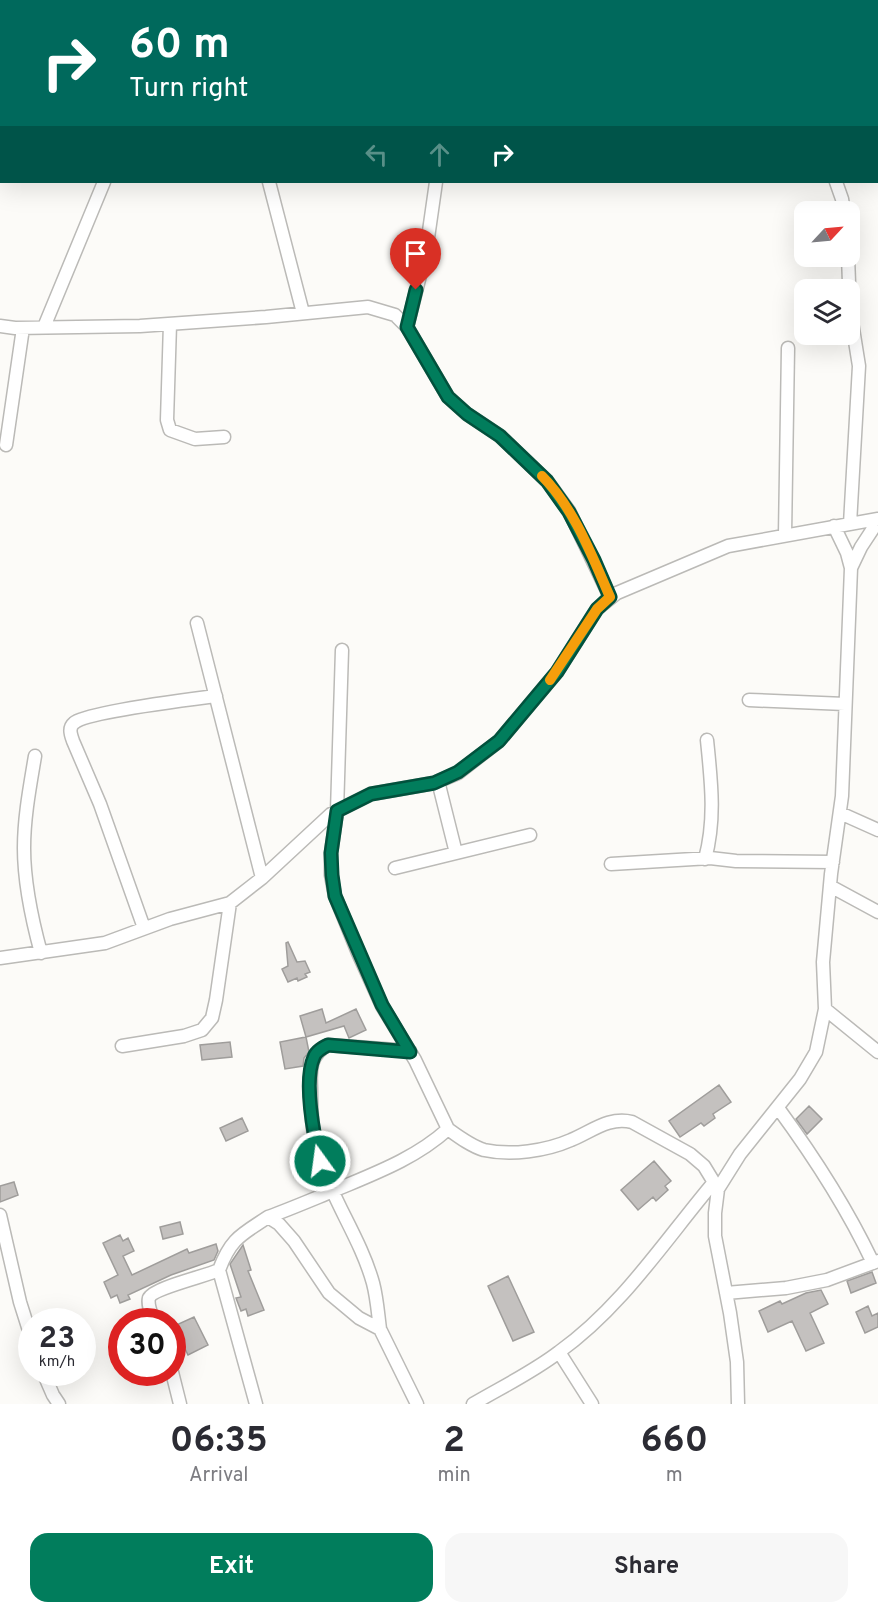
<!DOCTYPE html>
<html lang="en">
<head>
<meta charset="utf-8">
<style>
  :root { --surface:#fff; --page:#f7f7f7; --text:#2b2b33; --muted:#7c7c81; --accent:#017d5c }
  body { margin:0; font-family:Overpass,sans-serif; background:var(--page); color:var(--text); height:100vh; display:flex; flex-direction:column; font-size:22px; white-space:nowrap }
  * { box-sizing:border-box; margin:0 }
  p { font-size:20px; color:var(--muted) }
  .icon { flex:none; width:33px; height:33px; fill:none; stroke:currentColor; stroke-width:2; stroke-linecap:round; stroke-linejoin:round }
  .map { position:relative; height:1404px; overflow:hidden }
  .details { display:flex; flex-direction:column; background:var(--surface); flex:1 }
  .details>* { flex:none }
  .top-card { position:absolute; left:0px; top:0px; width:879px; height:183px; box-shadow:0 6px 24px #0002; background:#00695c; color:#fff; overflow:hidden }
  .needle { width:39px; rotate:64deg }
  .tools { position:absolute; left:794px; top:201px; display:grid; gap:12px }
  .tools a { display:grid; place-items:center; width:66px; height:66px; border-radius:12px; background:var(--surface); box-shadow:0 6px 24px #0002; font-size:30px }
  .speed { position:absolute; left:18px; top:1308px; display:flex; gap:12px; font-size:30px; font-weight:700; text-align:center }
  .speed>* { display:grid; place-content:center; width:78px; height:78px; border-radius:50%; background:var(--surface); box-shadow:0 6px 24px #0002; line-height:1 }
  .speed small { font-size:15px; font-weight:400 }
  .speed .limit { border:9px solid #d22; background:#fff; color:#111 }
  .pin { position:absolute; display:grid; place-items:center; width:51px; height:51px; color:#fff; margin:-62px -26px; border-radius:50% 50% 50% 0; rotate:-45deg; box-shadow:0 0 6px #0007 }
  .pin .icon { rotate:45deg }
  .me { position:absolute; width:66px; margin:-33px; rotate:346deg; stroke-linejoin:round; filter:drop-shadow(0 0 4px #0008) }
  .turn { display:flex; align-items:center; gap:21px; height:126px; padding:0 30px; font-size:27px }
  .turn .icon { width:78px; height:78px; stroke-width:2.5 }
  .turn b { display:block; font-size:42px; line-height:51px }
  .lanes { display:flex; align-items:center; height:57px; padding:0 30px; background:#0003; justify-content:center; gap:30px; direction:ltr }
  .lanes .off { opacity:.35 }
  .eta { display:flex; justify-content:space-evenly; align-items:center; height:102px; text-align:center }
  .eta b { font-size:36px; font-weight:700; line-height:42px }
  .action { display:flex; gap:12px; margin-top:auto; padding:12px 30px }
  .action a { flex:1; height:69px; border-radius:18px; background:var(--accent); color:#fff; font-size:24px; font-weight:700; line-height:69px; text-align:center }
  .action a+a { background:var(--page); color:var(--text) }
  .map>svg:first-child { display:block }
</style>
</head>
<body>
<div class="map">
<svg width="878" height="1404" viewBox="0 0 878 1404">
  <rect width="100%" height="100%" fill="#fcfbf8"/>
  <path fill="#c4c1bf" stroke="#9f9d9b" stroke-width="1.5" d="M288,942L297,962L305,961L310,972L305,974L307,977L298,981L297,978L288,982L282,969L288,966L286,943Z
    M322,1009L326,1023L356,1009L366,1030L349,1038L344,1026L306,1037L300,1016Z
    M306,1037L309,1052L304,1058L303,1066L285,1069L280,1042Z
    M230,1042L232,1057L202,1060L200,1045Z
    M719,1085L731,1102L713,1114L715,1118L704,1126L701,1123L680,1137L669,1121Z
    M809,1106L822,1119L807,1134L796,1119Z
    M242,1118L248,1131L226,1141L220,1128Z
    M654,1161L671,1181L665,1186L668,1190L656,1201L653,1197L638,1210L621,1190Z
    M14,1182L18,1195L0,1202V1186Z
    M180,1222L183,1234L163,1239L160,1227Z
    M120,1235L123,1241L128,1238L134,1251L123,1256L132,1275L187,1249L189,1253L216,1244L218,1251L214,1260L171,1275L128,1295L130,1299L120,1303L117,1295L111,1298L104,1282L118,1275L103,1243Z
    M243,1245L251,1270L248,1271L264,1310L248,1316L246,1309L241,1311L236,1298L241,1297L230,1264Z
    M872,1272L876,1283L851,1293L847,1281Z
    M508,1276L534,1332L513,1341L488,1286Z
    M821,1290L828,1304L810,1313L824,1343L806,1351L792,1321L768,1332L759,1311L780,1301L782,1304L806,1293Z
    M868,1306L872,1316L878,1313V1327L865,1333L856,1312Z
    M194,1317L208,1345L188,1355L174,1326Z"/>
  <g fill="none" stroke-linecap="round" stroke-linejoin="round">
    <defs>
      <path id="minor" d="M815,0V2
        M269,182L303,313
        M836,182L842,199L844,212
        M848,256L850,310L859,366L850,524
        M170,324L167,420L170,430L195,439L224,437
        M0,326L15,328L140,326L266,317L368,307L395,315L407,327L448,397L467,414L500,436L547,481L569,511L610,597
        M44,327L104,182
        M407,327L426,252L436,182
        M6,445L23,328
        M834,526L847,553L851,568
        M785,535L788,348
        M197,623L262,878
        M749,700L845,704
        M35,756C30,786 24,817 24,848C24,882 32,920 41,953
        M438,781L456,853
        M840,813L878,830
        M705,859C716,819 711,780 707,740
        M611,864L710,858L736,861L833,862
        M395,868L530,835
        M830,886L878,912
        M144,928L100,804L73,741C71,735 68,728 74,723C86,712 193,699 216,696
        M0,958L105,943L170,919L230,903L262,878L331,814L371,794L434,783L458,773L499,741L557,672L597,609L617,593L728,546L878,519
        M825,1009L878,1052
        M122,1046L184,1036L202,1030L212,1018L216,1000L230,903
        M778,1108C814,1157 847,1208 873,1263
        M448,1129C459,1137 471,1146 484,1150C511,1156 546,1151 571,1140C591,1132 609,1116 632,1122L690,1154L704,1166L718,1189
        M0,1215L20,1302L32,1340
        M268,1217C290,1209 311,1200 333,1191C373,1174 415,1159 448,1129L415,1060L382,1006L358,953L335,896L331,875V853L337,811L342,650
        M219,1270C231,1238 241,1235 268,1217L279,1224L294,1241L329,1293L359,1318L380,1329L417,1404
        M726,1293L786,1288L827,1280L878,1261
        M154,1322C152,1315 147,1305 149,1298C153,1288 206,1276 219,1270L256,1404
        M380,1329C378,1314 377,1298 373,1283C361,1240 334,1203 320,1160C312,1136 311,1113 311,1088C310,1070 310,1054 328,1045L410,1051
        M559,1352L592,1404
        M43,1372L53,1395L59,1404
        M172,1372L180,1404
        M473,1404C502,1387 533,1372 559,1352C622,1307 665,1240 714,1182
        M738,1404L737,1362L730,1313L715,1236V1213L718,1189L740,1154L800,1079L816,1052L825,1009L823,962L831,874L842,796L851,568L861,547L878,521"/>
    </defs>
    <use href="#minor" stroke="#bbbab7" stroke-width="15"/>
    <use href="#minor" stroke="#fff" stroke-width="12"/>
  </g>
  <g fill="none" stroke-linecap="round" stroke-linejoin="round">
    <defs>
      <path id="route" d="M320,1161C314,1136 303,1081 314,1057C316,1051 322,1048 328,1045L410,1052L382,1005L335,896L332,875L331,853L337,811L371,794L434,783L458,772L499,741L557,672L597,609L610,597L594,560L569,512L547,481L500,436L467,414L448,397L407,327L416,290"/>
    </defs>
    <use href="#route" stroke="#01513c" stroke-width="15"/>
    <use href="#route" stroke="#017d5c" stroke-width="10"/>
    <path stroke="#f59e0b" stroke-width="10" d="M542,476C574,508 592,556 610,597L597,609L550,680"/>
  </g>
</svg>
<div class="tools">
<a><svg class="needle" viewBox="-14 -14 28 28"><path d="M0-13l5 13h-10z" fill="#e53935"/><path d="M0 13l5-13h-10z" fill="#7c7c81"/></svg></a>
<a><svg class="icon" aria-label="layers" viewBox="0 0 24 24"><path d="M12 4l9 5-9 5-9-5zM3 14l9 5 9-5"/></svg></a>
</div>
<div class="speed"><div>23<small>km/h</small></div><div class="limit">30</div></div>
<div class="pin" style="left:416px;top:290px;background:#d93025"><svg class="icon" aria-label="arrive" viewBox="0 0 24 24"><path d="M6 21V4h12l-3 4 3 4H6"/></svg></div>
<svg class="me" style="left:320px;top:1161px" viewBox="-20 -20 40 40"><circle r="17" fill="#017d5c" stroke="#fff" stroke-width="3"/><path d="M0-11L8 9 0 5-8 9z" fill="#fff"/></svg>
<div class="top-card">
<div class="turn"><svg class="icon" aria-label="right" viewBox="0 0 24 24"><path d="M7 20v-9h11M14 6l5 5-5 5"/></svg><div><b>60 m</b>Turn right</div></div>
<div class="lanes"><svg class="icon off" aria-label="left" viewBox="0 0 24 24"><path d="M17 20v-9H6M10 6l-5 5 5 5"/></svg><svg class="icon off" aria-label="ahead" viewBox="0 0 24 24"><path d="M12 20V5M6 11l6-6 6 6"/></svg><svg class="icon" aria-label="right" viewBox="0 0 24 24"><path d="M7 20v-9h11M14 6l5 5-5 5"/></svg></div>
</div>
</div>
<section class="details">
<div class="eta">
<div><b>06:35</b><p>Arrival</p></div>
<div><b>2</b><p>min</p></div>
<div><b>660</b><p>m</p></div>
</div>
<div class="action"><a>Exit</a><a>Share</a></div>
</section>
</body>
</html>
